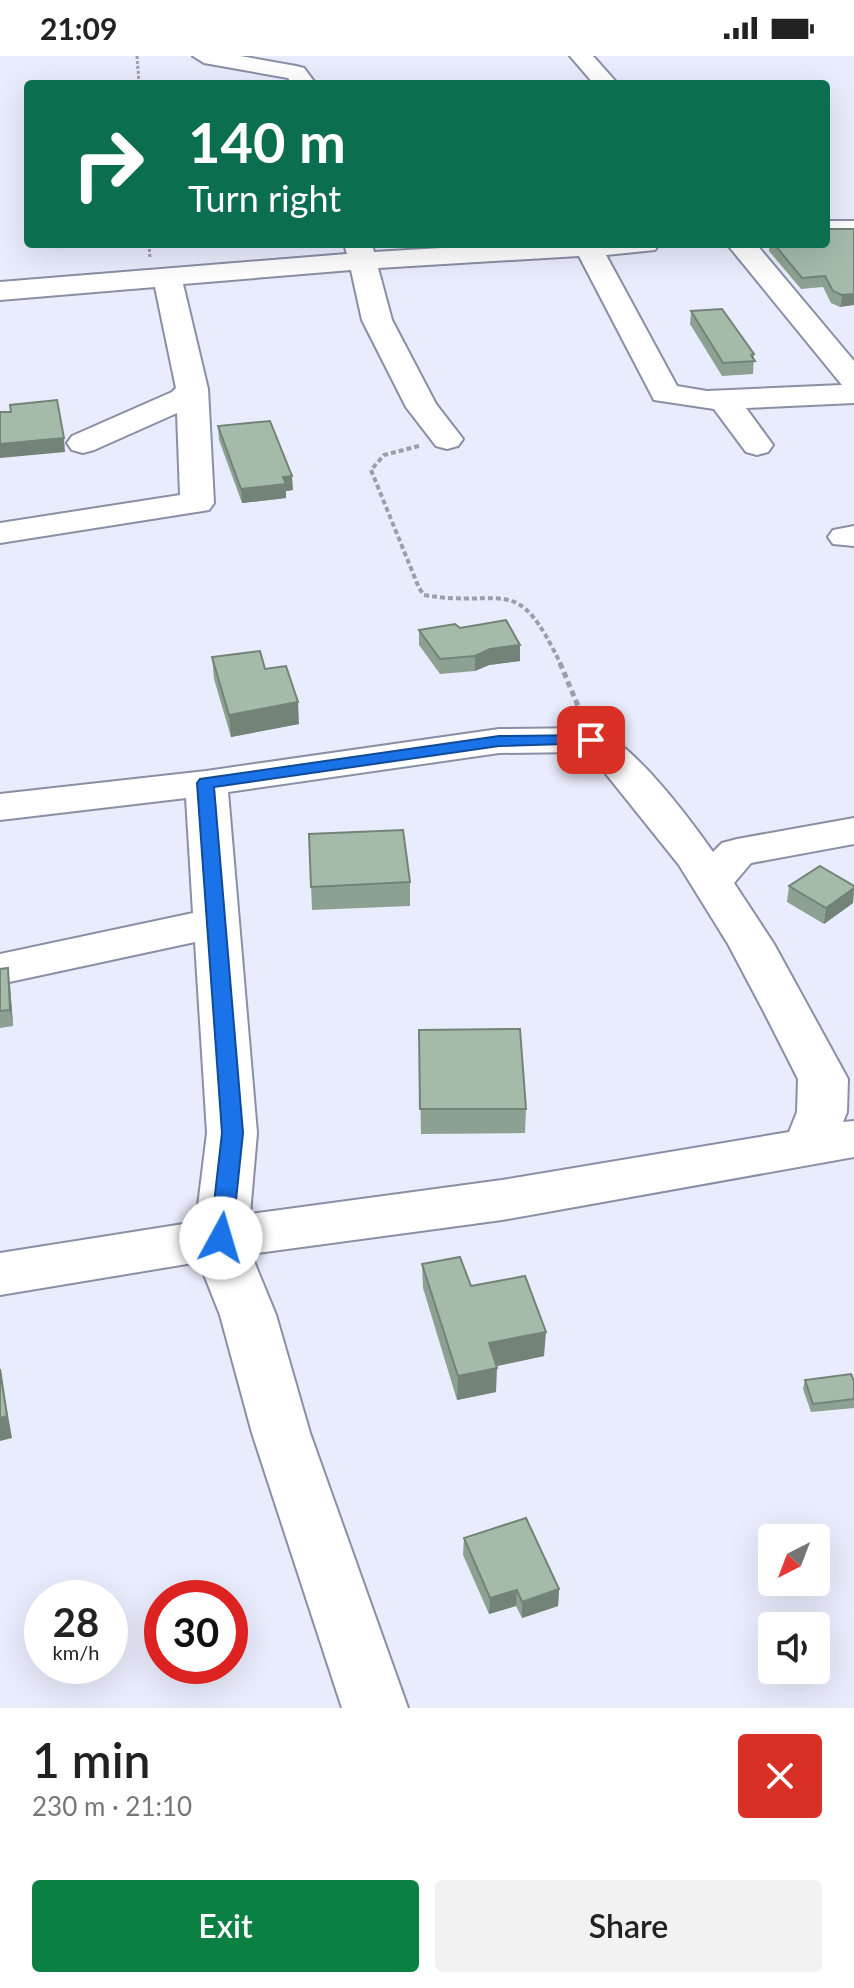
<!DOCTYPE html>
<html lang="en">
<head>
<meta charset="utf-8">
<style>
  :root { --surface:#fff; --page:#f2f2f2; --text:#222; --muted:#767676; --accent:#0b8043 }
  body { margin:0; font-family:Lato,sans-serif; background:var(--page); color:var(--text); height:100vh; display:flex; flex-direction:column; font-size:30px; white-space:nowrap }
  * { box-sizing:border-box; margin:0 }
  p { font-size:26px; color:var(--muted) }
  .icon { flex:none; width:44px; height:44px; fill:none; stroke:currentColor; stroke-width:2; stroke-linecap:round; stroke-linejoin:round }
  .map { position:relative; height:1652px; overflow:hidden }
  .panel { display:flex; flex-direction:column; background:var(--surface); flex:1 }
  .panel>* { flex:none }
  .top-card { position:absolute; left:24px; top:24px; width:806px; height:168px; border-radius:8px; box-shadow:0 8px 32px #0002; background:#0b6e4f; color:#fff; overflow:hidden }
  .needle { width:52px; rotate:222deg }
  .controls { position:absolute; left:758px; top:1468px; display:grid; gap:16px }
  .controls a { display:grid; place-items:center; width:72px; height:72px; border-radius:8px; background:var(--surface); box-shadow:0 8px 32px #0002; font-size:40px }
  .speed { position:absolute; left:24px; top:1524px; display:flex; gap:16px; font-size:40px; font-weight:700; text-align:center }
  .speed>* { display:grid; place-content:center; width:104px; height:104px; border-radius:50%; background:var(--surface); box-shadow:0 8px 32px #0002; line-height:1 }
  .speed small { font-size:20px; font-weight:400 }
  .speed .limit { border:12px solid #d22; background:#fff; color:#111 }
  .pin { position:absolute; display:grid; place-items:center; width:68px; height:68px; color:#fff; margin:-34px; border-radius:16px; box-shadow:0 4px 12px #0006 }
  .me { position:absolute; width:88px; margin:-44px; rotate:6deg; stroke-linejoin:round; filter:drop-shadow(0 0 6px #0008) }
  .turn { display:flex; align-items:center; gap:28px; height:168px; padding:0 32px; font-size:36px }
  .turn .icon { width:104px; height:104px; stroke-width:2.5 }
  .turn b { display:block; font-size:56px; line-height:68px }
  .round { display:grid; place-items:center; flex:none; width:84px; height:84px; border-radius:8px; background:var(--page) }
  .overview { display:flex; align-items:center; justify-content:space-between; height:136px; padding:0 32px }
  h1 { font-size:48px; font-weight:600; line-height:60px }
  .action { display:flex; gap:16px; margin-top:auto; padding:16px 32px }
  .action a { flex:1; height:92px; border-radius:8px; background:var(--accent); color:#fff; font-size:32px; font-weight:600; line-height:92px; text-align:center }
  .action a+a { background:var(--page); color:var(--text) }
  .status { display:flex; justify-content:space-between; align-items:center; height:56px; padding:0 40px; background:var(--surface); direction:ltr }
  .status svg { height:22px; fill:currentColor }
  .map>svg:first-child { display:block }
</style>
</head>
<body>
<div class="status"><b>21:09</b><svg viewBox="0 0 49 12"><path d="M0 12V9h3v3zM5 12V6h3v6zM10 12V3h3v9zM15 12V0h3v12zM26 1h20v11H26zM47 4h2v5h-2z"/></svg></div>
<div class="map">
<svg width="854" height="1652" viewBox="0 0 854 1652">
  <rect width="100%" height="100%" fill="#e9ecfc"/>
  <g fill="none" stroke-linecap="round" stroke-linejoin="round">
    <defs>
      <path id="minor" d="M193,0H240L296,10L304,12L316,28H292L288,22L204,7Z
        M570,0H593L618,28H594Z
        M826,165H854V181H826Z
        M344,188H372L374,196L509,188H659L655,194L606,199L677,330L707,335L842,329L727,188H756L854,305V347L746,352L773,389L768,396L757,399L746,396L714,353L654,344L579,200L378,212L392,264L436,348L463,383L458,390L447,393L436,390L406,351L362,264L351,214L183,228L208,333L214,447L209,454L0,487V467L180,439L177,357L94,394L83,397L72,394L67,387L72,380L172,336L176,332L155,231L0,244V226L347,198Z
        M854,470V490L833,488L828,481L833,474Z
        M591,672C630,682 689,762 713,796L722,787L737,783L854,762V788L751,807L734,827L774,888L848,1023L847,1056L843,1066L854,1065V1101L502,1164L251,1198L276,1259L310,1377L408,1652H342L252,1377L220,1259L199,1206L0,1239V1197L196,1166L207,1077L195,886L0,928V898L193,857L186,742L0,764V738L206,715L499,673ZM582,696L598,708L679,809L728,888L764,956L798,1023L797,1056L789,1076L502,1124L250,1158L257,1077L228,736L499,697Z"/>
    </defs>
    <use href="#minor" stroke="#8a8fa6" stroke-width="4"/>
    <path stroke="#9b9eab" stroke-width="3" stroke-dasharray="3 2" stroke-linecap="butt" d="M137,0L139,28
      M149,188L150,202"/>
    <path stroke="#9b9eab" stroke-width="4" stroke-dasharray="5 3" stroke-linecap="butt" d="M419,390L384,399L371,414L419,532L424,539C507,553 516,514 561,609"/>
    <path stroke="#9b9eab" stroke-width="5" stroke-dasharray="6 4" stroke-linecap="butt" d="M560,607L581,657"/>
    <use href="#minor" fill="#fff" fill-rule="evenodd"/>
  </g>
  <path fill="#8da192" d="M827,173H854L840,251L831,247L823,231L801,233L769,195V191L768,189V188H826Z
    M691,255L754,298L753,318L722,320L690,268Z
    M218,370L293,434L286,435V442L242,447L219,384Z
    M460,572L520,589V605L489,609L475,615L440,618L419,589V574Z
    M212,601L265,613L299,668L231,681L214,623Z
    M309,778L410,826V850L312,854Z
    M789,830H854L853,847L824,868L787,846Z
    M0,913L10,929L13,970L0,972Z
    M419,974L526,1053L525,1077L421,1078Z
    M422,1208L544,1300L496,1310V1336L457,1344L423,1232Z
    M805,1324L854,1325V1352L811,1356L803,1333Z
    M464,1482L559,1533L558,1550L522,1562L516,1550L489,1558L463,1499Z"/>
  <path fill="#738377" d="M854,238V249L840,251L842,239Z
    M64,382L65,396L0,402V388Z
    M292,420L293,434L286,435V442L242,447L241,433L283,421Z
    M520,589V605L489,609L475,615V600L490,593Z
    M298,646L299,668L231,681L229,659Z
    M854,832L853,847L824,868L826,852Z
    M8,912L10,929L13,970L10,954Z
    M546,1276L544,1300L488,1312L489,1287Z
    M497,1312L496,1336L457,1344L458,1320Z
    M0,1314L12,1382L0,1385Z
    M559,1533L558,1550L522,1562V1546Z
    M517,1534L516,1550L489,1558L490,1542Z"/>
  <path fill="#a4bbaa" stroke="#738377" stroke-width="2" d="M826,170L827,173H854V238L842,239L833,235L825,220L802,222L774,188H826Z
    M722,253L754,298L751,299L755,305L723,307L691,255Z
    M57,344L64,382L0,388V356H11L10,349Z
    M270,365L292,420L283,421L286,428L241,433L218,370Z
    M506,564L520,589L490,593L475,600L440,603L419,574L455,568L460,572Z
    M260,595L265,613L286,610L298,646L229,659L212,601Z
    M403,774L410,826L311,831L309,778Z
    M820,810L854,830V832L826,852L789,830Z
    M8,912L10,954L0,955V913Z
    M520,973L526,1053H420L419,974Z
    M460,1201L471,1230L525,1220L546,1276L489,1287L497,1312L458,1320L422,1208Z
    M0,1313L7,1360L0,1362Z
    M851,1318L854,1325V1343L813,1348L805,1324Z
    M526,1462L559,1533L522,1546L517,1534L490,1542L464,1482Z"/>
  <path fill="#1a73e8" stroke="#114b97" stroke-width="2" d="M591,679L599,684L597,687L499,690L214,731L243,1077L232,1182L229,1188L221,1191L213,1188L210,1182L222,1077L197,727L200,723L499,680Z"/>
</svg>
<div class="controls">
<a><svg class="needle" viewBox="-14 -14 28 28"><path d="M0-13l5 13h-10z" fill="#e53935"/><path d="M0 13l5-13h-10z" fill="#767676"/></svg></a>
<a><svg class="icon" aria-label="sound" viewBox="0 0 24 24"><path d="M4 9h4l5-4v14l-5-4H4zM17 9q2 3 0 6"/></svg></a>
</div>
<div class="speed"><div>28<small>km/h</small></div><div class="limit">30</div></div>
<div class="pin" style="left:591px;top:684px;background:#d93025"><svg class="icon" aria-label="arrive" viewBox="0 0 24 24"><path d="M6 21V4h12l-3 4 3 4H6"/></svg></div>
<svg class="me" style="left:221px;top:1182px" viewBox="-20 -20 40 40"><circle r="19" fill="#fff"/><path d="M0-13L10 11 0 6-10 11z" fill="#1a73e8"/></svg>
<div class="top-card">
<div class="turn"><svg class="icon" aria-label="right" viewBox="0 0 24 24"><path d="M7 20v-9h11M14 6l5 5-5 5"/></svg><div><b>140 m</b>Turn right</div></div>
</div>
</div>
<section class="panel">
<div class="overview"><div><h1>1 min</h1><p>230 m · 21:10</p></div><a class="round" style="background:#d93025;color:#fff"><svg class="icon" aria-label="close" viewBox="0 0 24 24"><path d="M6 6l12 12M18 6L6 18"/></svg></a></div>
<div class="action"><a>Exit</a><a>Share</a></div>
</section>
</body>
</html>
